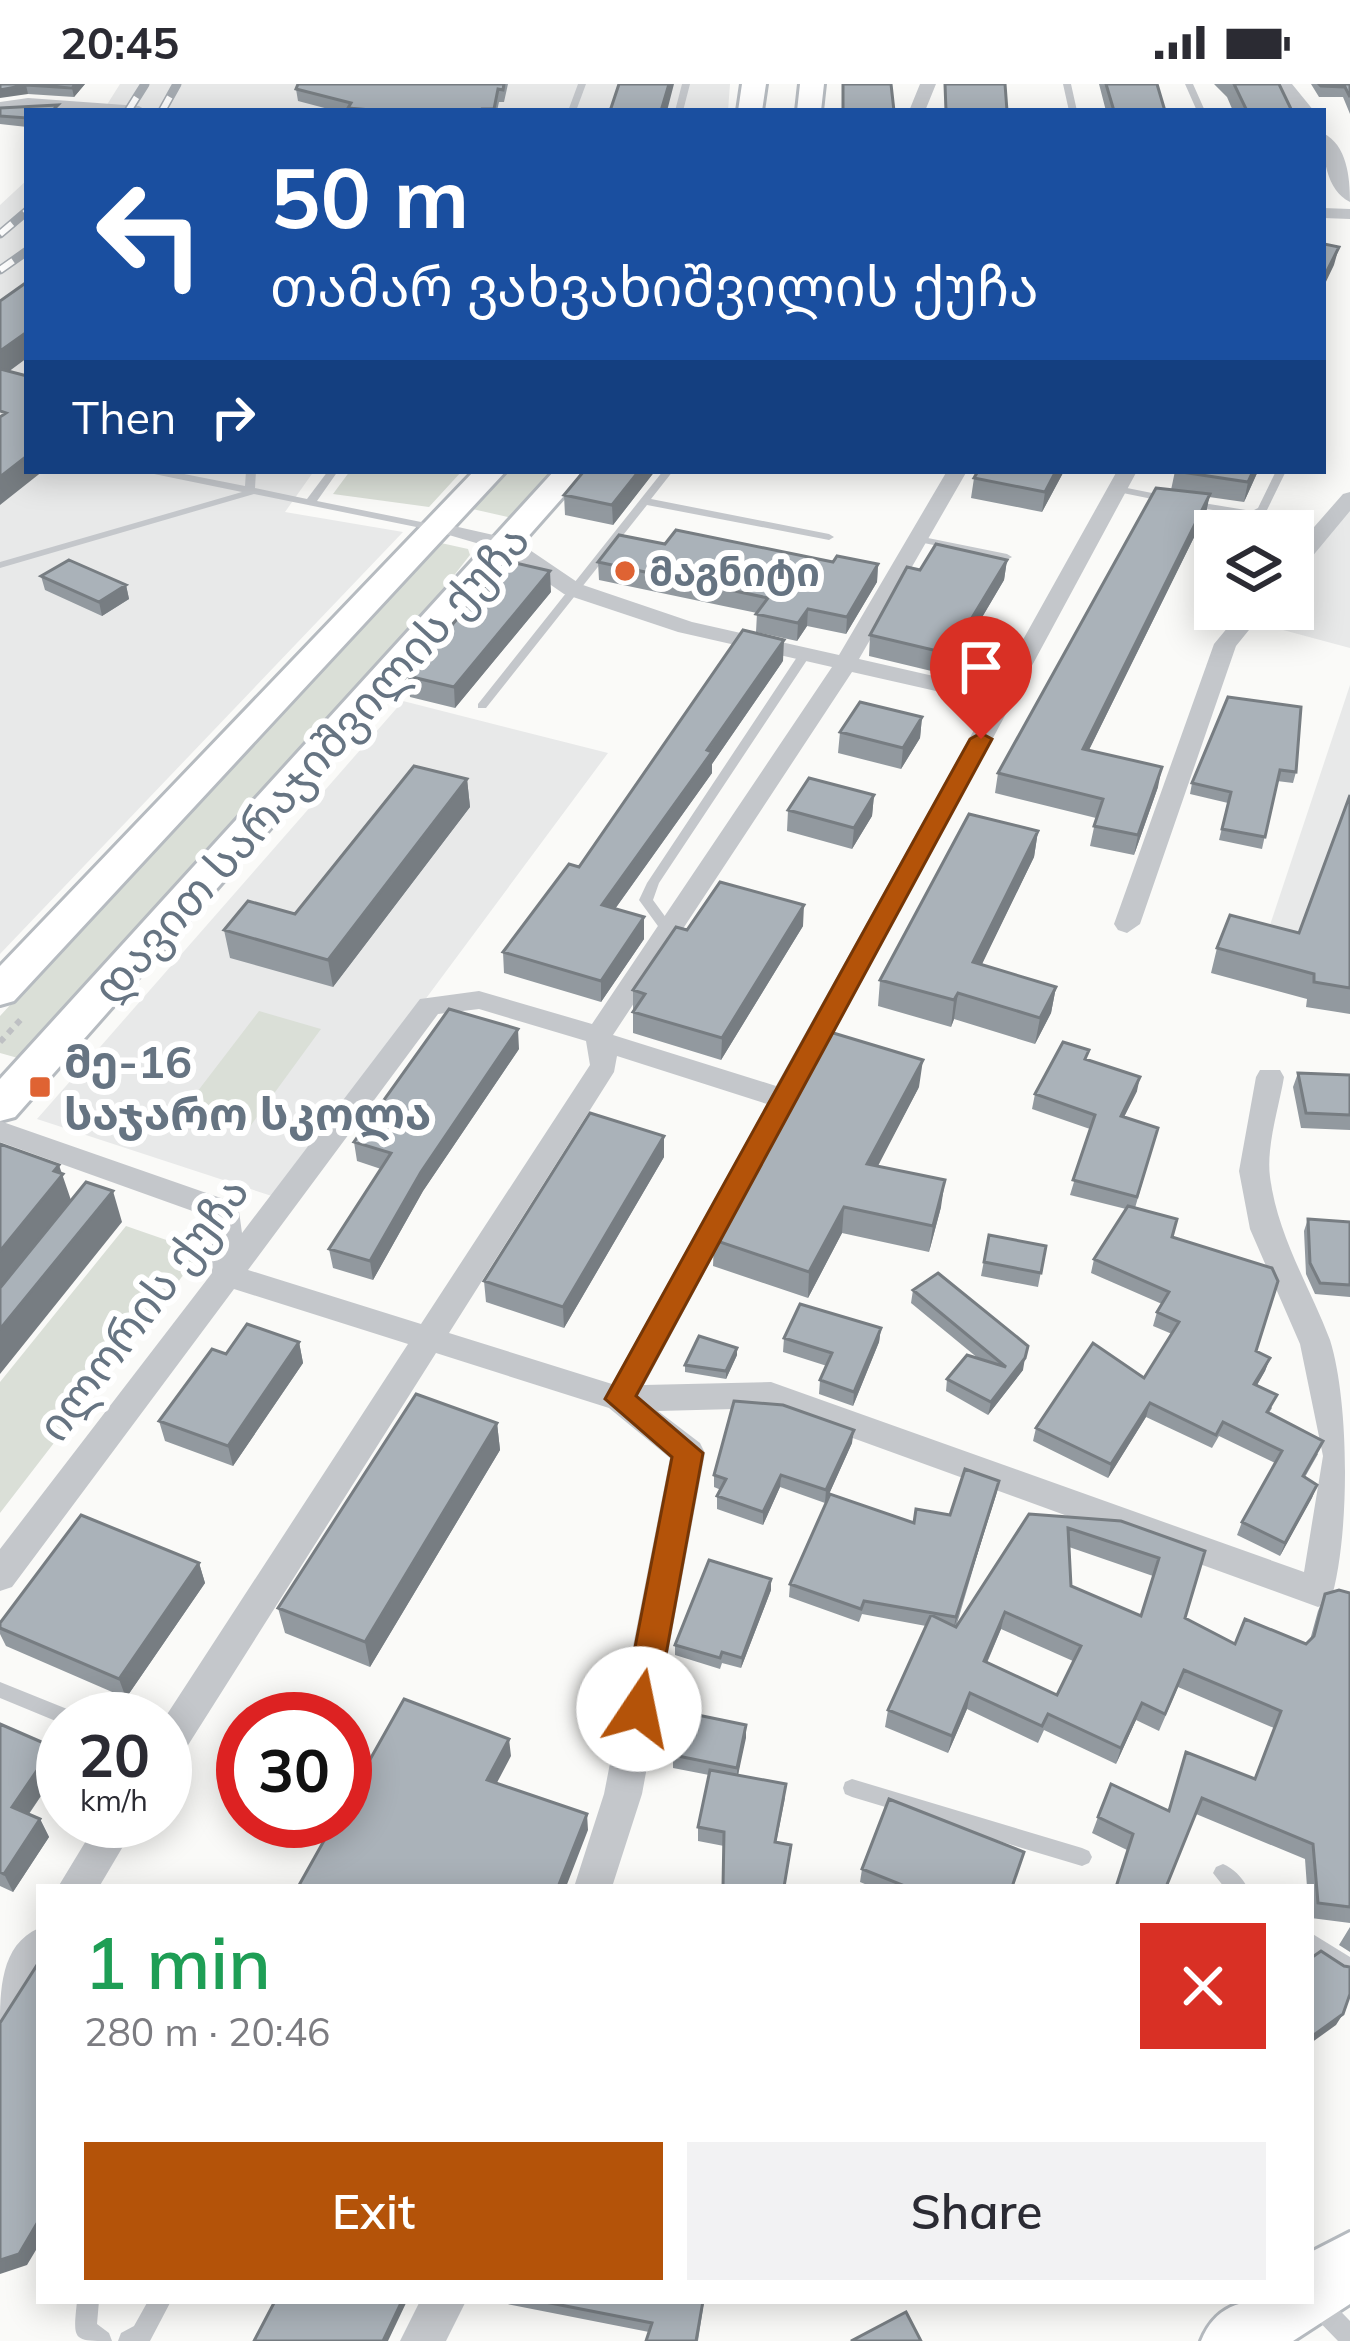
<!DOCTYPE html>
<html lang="en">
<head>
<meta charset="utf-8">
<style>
  :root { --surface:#fff; --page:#f2f2f3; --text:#2b2b33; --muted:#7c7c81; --accent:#b45309 }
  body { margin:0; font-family:Mulish,"Noto Sans Georgian",sans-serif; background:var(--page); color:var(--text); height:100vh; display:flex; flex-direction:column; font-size:45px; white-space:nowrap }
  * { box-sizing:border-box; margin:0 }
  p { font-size:39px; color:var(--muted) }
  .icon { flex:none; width:66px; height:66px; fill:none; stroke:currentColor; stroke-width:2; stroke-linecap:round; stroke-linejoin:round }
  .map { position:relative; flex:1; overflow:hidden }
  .details { position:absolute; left:36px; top:1800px; width:1278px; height:420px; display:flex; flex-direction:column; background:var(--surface); border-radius:0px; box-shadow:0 6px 30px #0003 }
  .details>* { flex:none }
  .hud { position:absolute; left:24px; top:24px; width:1302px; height:366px; border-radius:0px; box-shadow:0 6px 30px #0003; background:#1a4fa0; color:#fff; overflow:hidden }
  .controls { position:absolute; left:1194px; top:426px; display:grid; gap:24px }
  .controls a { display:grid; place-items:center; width:120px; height:120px; border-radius:0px; background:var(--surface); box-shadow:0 6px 30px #0003; font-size:60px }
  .speed { position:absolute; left:36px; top:1608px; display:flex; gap:24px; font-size:60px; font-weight:700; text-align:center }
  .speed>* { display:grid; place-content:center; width:156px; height:156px; border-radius:50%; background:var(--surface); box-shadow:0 6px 30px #0003; line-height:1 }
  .speed small { font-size:30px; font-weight:400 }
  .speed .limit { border:18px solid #d22; background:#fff; color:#111 }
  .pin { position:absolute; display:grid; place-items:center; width:102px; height:102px; color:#fff; margin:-123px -51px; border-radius:50% 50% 50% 0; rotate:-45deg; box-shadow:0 0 12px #0007 }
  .pin .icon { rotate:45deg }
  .me { position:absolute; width:132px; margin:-66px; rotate:11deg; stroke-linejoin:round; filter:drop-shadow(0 0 9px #0008) }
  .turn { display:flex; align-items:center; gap:42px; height:252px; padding:0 48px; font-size:54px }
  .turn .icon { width:156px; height:156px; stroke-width:2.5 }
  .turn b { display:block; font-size:84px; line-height:102px }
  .then { display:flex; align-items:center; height:114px; padding:0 48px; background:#0003; gap:24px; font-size:45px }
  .round { display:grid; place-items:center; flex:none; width:126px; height:126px; border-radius:0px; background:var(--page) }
  .headline { display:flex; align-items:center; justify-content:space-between; height:204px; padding:0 48px }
  h1 { font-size:72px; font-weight:600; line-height:90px; color:#1e9e55 }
  .primary-button { display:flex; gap:24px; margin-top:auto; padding:24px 48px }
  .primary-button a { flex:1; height:138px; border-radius:0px; background:var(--accent); color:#fff; font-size:48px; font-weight:600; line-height:138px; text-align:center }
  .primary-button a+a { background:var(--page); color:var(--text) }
  .status { display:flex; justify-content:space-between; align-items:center; height:84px; padding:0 60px; background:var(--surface); direction:ltr }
  .status svg { height:33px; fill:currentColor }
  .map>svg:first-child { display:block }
</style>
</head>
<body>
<div class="status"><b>20:45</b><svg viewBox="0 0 49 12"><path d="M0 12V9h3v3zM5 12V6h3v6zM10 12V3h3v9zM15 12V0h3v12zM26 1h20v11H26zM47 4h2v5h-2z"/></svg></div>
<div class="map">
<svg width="1350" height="2257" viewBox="0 0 1350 2257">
  <rect width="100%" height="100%" fill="#fafaf8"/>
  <path fill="#e8e9e9" d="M120,0H730L728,27H103Z
    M27,96V387H314L285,428L403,448L0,870V121Z
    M1350,419V564L1253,538L1264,525H1293V489Z
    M1350,601V889L1263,862Z
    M403,617L608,669L278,1114L37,1035Z"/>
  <path fill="#dadfd7" d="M350,387H462L429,423L333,410Z
    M500,387H551L512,434L468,424Z
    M441,459L468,465L470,471L409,549L25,976L0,969V932L430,464Z
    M259,927L321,945L246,1048L181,1029Z
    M126,1142L201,1168L0,1429V1298Z"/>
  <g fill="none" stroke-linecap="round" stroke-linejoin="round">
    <defs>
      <path id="secondary" d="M742,0H766L762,27H738Z
        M800,0H824L821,27H797Z
        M474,387H506L14,917L0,921V882Z
        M554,387H586L15,1033L0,1037V995Z
        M1350,2148V2220L1293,2257H1201C1221,2207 1264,2217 1311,2217V2168Z"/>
    </defs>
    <use href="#secondary" stroke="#b6bbc0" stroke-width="6"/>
    <path stroke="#bec0c3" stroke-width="6" stroke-dasharray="6 6" stroke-linecap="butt" d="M0,958L24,932"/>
    <path fill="#c4c7cb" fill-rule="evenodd" d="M578,0H586L576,27H568Z
      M682,0H690L683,27H675Z
      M1063,0H1071L1077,27H1069Z
      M1185,0H1193L1205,27H1197Z
      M149,387H169L245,402L246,387H256L255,404L307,415L328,387H338L317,417L436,441L441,444L436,447L254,410L0,484V478L242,408L154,390Z
      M663,387H673L651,415L829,450L834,453L829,456L647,421L486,624H478V620Z
      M1276,387H1286L1267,426L1257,432L1191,423L1186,420L1191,417L1252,427L1258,424Z
      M1117,402L1167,412L1172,415L1167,418L1113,407L1112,405Z
      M918,452L1007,470L1012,473L1007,476L914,457L913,455Z
      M805,567L811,570L659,799L653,816L675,846L673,849H663L639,816L647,799L799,570Z
      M0,1598L77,1629L80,1635H63V1640L0,1614Z
      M852,1695L1082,1764L1089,1767L1092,1773L1089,1779L1082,1782L852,1713L845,1710L843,1704L845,1698Z
      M1223,1780C1233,1784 1242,1793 1247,1803H1224L1213,1789L1216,1783Z
      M1311,1849L1350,1873V1892L1340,1890L1311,1870Z
      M1311,2202L1319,2205L1350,2237V2257H1338L1303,2221L1302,2217H1311Z
      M77,2217H99L97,2240L109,2249L112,2257C72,2257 73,2257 77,2217Z
      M148,2217H171L150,2257H118L121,2249L134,2242Z"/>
    <path fill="#c4c7cb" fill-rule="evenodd" d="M920,0H936L925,27H909Z
      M28,14L139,22L147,27L28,24L0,28V18Z
      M1323,124L1350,125V135L1323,134Z
      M947,387H967L859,575L995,606L1117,387H1137L644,1301L771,1298L1304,1488L1323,1372L1300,1260L1250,1145L1239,1087L1256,993L1260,986H1280L1284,993C1279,1023 1266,1063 1270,1093C1278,1153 1309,1201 1330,1256C1350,1320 1350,1457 1330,1519L1318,1523L770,1324L658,1327L700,1359L705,1369L642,1710L612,1803H574L604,1710L670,1374L609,1324L436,1269L178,1677L165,1682L164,1635L408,1260L234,1205L12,1503L0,1507V1465L212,1189V1134L0,1058V1037L238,1120L242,1149L420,915L479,907L592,940L832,583L678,548L564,510L500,466L425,444L436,438L515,456L580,500L692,538L839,571ZM852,588L989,619L776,1002L613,951ZM479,925L586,957L590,981L421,1240L248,1186L438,930ZM617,972L767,1020L612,1300L449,1249L614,988Z
      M1350,408V427L1301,486L1293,488V467L1343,410Z
      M1243,525H1266L1236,562L1140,840L1127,849L1118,846L1114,840L1214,560Z
      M98,1737H138L99,1803H58Z
      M39,1844C39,1881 41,1928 0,1945C0,1907 0,1861 39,1844Z
      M420,2217H466L446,2257H400Z"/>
    <path fill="#c4c7cb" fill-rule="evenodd" d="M1271,0H1292L1314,27H1293Z
      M1323,49C1347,61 1350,93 1350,118C1326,106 1323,73 1323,49Z"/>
    <use href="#secondary" fill="#fff" fill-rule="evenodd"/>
    <defs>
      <path id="rail" d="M128,27L145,0
        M162,27L177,0
        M0,150L27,127
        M0,186L27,167"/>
    </defs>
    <use href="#rail" stroke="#a5abb1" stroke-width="9"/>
    <use href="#rail" stroke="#fff" stroke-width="6" stroke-dasharray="16" stroke-linecap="butt"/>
  </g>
  <path fill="#92999f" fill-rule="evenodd" d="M0,0H85L74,13L28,10Z
    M298,0H508L504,18H499L497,27H336L298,17L296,5Z
    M1099,0H1157L1165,27H1106Z
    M1214,0H1279L1292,27H1233L1227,13Z
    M1311,0H1350V30L1343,13H1319Z
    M0,24L27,27V43L0,40Z
    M655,387L613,441L565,431L564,411Z
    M1064,387L1042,428L971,414L974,394Z
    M1175,387H1258L1244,418L1209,413L1206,429L1089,666L1158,703L1134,771L1090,762L1096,734L995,709L998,689L1171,406Z
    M665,460L833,478L878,480L877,498L846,550L807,542L797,557L756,548L757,529L599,496L598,478Z
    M1007,476L1004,496L948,591L869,572L870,551L920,486Z
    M41,492L126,501L129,515L102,532L45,506Z
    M551,508L455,624L410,613L408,592Z
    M783,577L712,680V689L615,825L644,855L601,918L504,889L503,868L579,783Z
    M1228,613L1296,688L1293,699L1277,697L1262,765L1219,756L1228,719L1190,710L1192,699Z
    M922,633L920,654L901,685L838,669L840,648Z
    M467,695L470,723L333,903L230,874L224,846L295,830Z
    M874,711L872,732L852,765L787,747L788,726Z
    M1350,711V930L1306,923L1307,915L1211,889L1217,864L1299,849Z
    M1038,747L1034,773L981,881L1056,903L1051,929L1035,960L954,935L951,943L878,922L880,896Z
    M803,842L721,976L633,949V906L687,846Z
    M519,965L423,1107L373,1196L333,1184L329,1165L381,1085L357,1077L354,1058Z
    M1088,976L1137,1007L1124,1033L1158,1044L1135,1124L1172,1153L1256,1267L1270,1274L1265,1287L1257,1301L1272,1324L1269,1329L1318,1370L1305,1393L1317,1401L1280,1472L1237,1451L1242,1438L1275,1379L1219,1352L1212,1364L1146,1333L1108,1394L1033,1357L1036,1344L1144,1294L1172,1250L1153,1242L1157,1228L1162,1220L1091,1189L1094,1175L1126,1125L1070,1111L1090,1045L1032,1025L1035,1010Z
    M1298,989L1350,991V1046L1301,1044L1293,1003Z
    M919,1003L877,1082L941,1123L929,1168L842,1149L808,1214L713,1182L714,1156Z
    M664,1052V1073L564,1244L486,1218L484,1197Z
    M1308,1135L1350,1138V1213L1315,1210L1306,1190L1304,1147Z
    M989,1151L1046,1162L1038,1203L981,1192Z
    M913,1206L1023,1286L988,1331L946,1307L947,1295L979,1275L911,1219Z
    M881,1244L879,1258L853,1322L819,1310L820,1296L827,1282L783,1268L784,1254Z
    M299,1258L303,1279L233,1382L165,1357L159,1337L226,1270Z
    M737,1271L726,1295L685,1288V1281Z
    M497,1339L500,1366L370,1583L285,1549L278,1524Z
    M852,1359L825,1419L780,1403L763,1441L717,1425V1412L721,1406L714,1403V1391Z
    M999,1397L956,1543L1029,1430L1205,1467L1185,1534L1235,1560H1306L1310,1556L1318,1527L1325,1510L1350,1509V1839L1311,1834V1803H1307L1305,1775L1196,1730L1127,1766L1092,1749L1098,1733L1168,1727L1186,1668L1254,1695L1274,1644L1178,1603L1159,1647L1136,1636L1116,1680L1044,1646L1038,1659L967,1625L948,1669L885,1643L888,1626L926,1542L862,1530L859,1538L789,1513L790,1500L914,1439L950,1431ZM1069,1463L1153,1492L1141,1532L1071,1502ZM1001,1545L1073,1577L1057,1611L987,1579Z
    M199,1479L205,1499L126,1614L6,1562L0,1550V1539Z
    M771,1506L741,1584L722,1579L720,1585L675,1571V1561Z
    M0,1640L61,1682L29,1730L40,1735L49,1753L13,1808L0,1802Z
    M746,1641L738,1691L785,1714L776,1759L789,1775L785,1803H723L724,1762L698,1757V1743L709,1691L673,1684V1671Z
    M862,1785L1013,1803H872L860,1798Z
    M1350,1843V1868L1339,1861Z
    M492,2217H704L698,2257H646L649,2248Z"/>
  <path fill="#777d82" d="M76,0H85L74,13L72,4Z
    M669,0H674L667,27H661Z
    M26,1L28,10L0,14V6Z
    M1339,163L1334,181L1323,204V195Z
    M27,248V274L0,294V267Z
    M27,372V387H43L0,421V393Z
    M639,387H655L613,441L612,421Z
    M1056,387H1064L1042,428L1045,408Z
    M1253,387H1258L1244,418L1248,398Z
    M1210,410L1206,429L1080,684L1083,665Z
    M1007,476L1004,496L948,591L950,570Z
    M878,480L877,498L846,550L847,533Z
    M550,487L551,508L455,624L454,603Z
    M126,501L129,515L102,532L99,518Z
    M808,525L807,542L797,557L798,539Z
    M784,556L783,577L712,680V689L602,843V821Z
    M922,633L920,654L901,685L903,664Z
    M1162,683L1158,703L1134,771L1138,751Z
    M467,695L470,723L333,903L328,876Z
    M874,711L872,732L852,765L854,744Z
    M1038,747L1034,773L970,905L973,878Z
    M804,821L803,842L721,976L722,954Z
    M644,833V855L601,918V897Z
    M1056,903L1051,929L1035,960L1040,934Z
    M958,909L954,935L951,943L954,916Z
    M518,945L519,965L423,1107L373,1196L370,1177L421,1088Z
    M923,976L919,1003L865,1107L867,1080Z
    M1140,993L1137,1007L1117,1047L1121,1032Z
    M664,1052V1073L564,1244L563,1223Z
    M59,1081L73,1122L0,1213V1167Z
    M945,1096L941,1123L929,1168L933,1142Z
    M113,1107L122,1138L0,1290V1245Z
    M844,1123L842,1149L808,1214L809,1188Z
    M881,1244L879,1258L853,1322L854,1308Z
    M299,1258L303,1279L233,1382L228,1362Z
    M737,1264V1271L726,1295V1287Z
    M1025,1274L1023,1286L988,1331L991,1318Z
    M1270,1274L1265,1287L1250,1313L1254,1300Z
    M1150,1319L1146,1333L1108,1394L1111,1380Z
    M497,1339L500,1366L370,1583L365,1558Z
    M854,1346L852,1359L825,1419L826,1406Z
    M781,1391L780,1403L763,1441V1428Z
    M999,1397L996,1411L953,1547L956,1533Z
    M1317,1401L1312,1414L1280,1472L1285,1459Z
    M199,1479L205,1499L126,1614L119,1595Z
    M771,1495V1506L741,1584L742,1574Z
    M1005,1528L1001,1545L980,1594L984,1577Z
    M970,1609L967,1625L948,1669L952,1652Z
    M1142,1619L1136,1636L1116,1680L1121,1664Z
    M746,1641V1654L737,1696V1684Z
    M509,1655L511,1672L490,1712L487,1696Z
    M53,1663L61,1682L21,1741L12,1723Z
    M587,1730L588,1746L566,1803H558Z
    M40,1735L49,1753L13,1808L4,1790Z
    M1343,1930L1336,1941L1311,1959V1953Z
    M39,2136V2161L27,2181L0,2190V2176Z
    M402,2217H407L388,2257H383Z"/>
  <path fill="#aab2b9" stroke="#777d82" stroke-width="3" fill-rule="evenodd" d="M0,0H76L72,4L26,1L0,6Z
    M298,0H504L503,6L498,5L494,25H482L481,27H383L348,24L351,19L296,5Z
    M619,0H669L661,27H610Z
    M843,0H891L894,27H843Z
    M945,0H1005L1007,27H946Z
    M1106,0H1157L1165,27H1114Z
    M1234,0H1279L1292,27H1247Z
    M1319,0H1350V13L1345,3L1321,2Z
    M58,21L52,27H27V34L0,32V24Z
    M1323,158L1324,160L1339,163L1323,195Z
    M27,198V248L0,267V217Z
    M0,285L27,292V372L0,393V333L6,329L0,327Z
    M584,387H639L612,421L564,411Z
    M978,387H1056L1045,408L974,394Z
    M1175,387H1253L1248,398Z
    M1156,404L1210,410L1083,665L1162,683L1138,751L1094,742L1103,715L998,689Z
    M676,446L833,478L837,472L878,480L847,533L808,525L798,539L756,530L768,514L598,478L619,451L665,460Z
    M936,460L1007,476L950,570L870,551L907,483L920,486Z
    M69,476L126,501L99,518L41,492Z
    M507,477L550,487L454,603L408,592Z
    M743,546L784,556L707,666L712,668L602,821L644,833L601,897L503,868L569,780L579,783Z
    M1228,613L1301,623L1296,688L1280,686L1265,753L1222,745L1231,708L1192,699Z
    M860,618L922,633L903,664L840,648Z
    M414,682L467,695L328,876L224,846L248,817L295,830Z
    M809,694L874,711L854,744L788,726Z
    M1350,711V904L1314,898V890L1217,864L1230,831L1299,849Z
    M969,730L1038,747L973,878L1056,903L1040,934L958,909L954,916L880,896Z
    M720,798L804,821L722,954L633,928L645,910L633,906L676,843L687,846Z
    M449,925L518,945L421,1088L370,1177L329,1165L391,1069L354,1058Z
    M830,948L923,976L867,1080L945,1096L933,1142L844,1123L809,1188L714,1156Z
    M1063,958L1089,966L1085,975L1140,993L1121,1032L1158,1044L1137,1113L1073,1096L1095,1031L1035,1010Z
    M1298,989L1350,991V1031L1306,1029Z
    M590,1029L664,1052L563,1223L484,1197Z
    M0,1060L59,1081L54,1087L63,1090L0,1167Z
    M86,1098L113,1107L0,1245V1204Z
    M1128,1122L1177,1135L1172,1153L1272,1184L1278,1197L1256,1267L1270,1274L1254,1300L1277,1311L1267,1328L1323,1357L1303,1392L1317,1401L1285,1459L1242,1438L1282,1367L1223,1338L1216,1351L1150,1319L1111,1380L1036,1344L1093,1259L1144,1294L1179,1238L1157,1228L1169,1208L1094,1175Z
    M1308,1135L1350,1138V1201L1320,1199L1310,1179Z
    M989,1151L1046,1162L1041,1189L984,1178Z
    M938,1189L1028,1262L1025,1274L991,1318L947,1295L967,1271L1006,1283L913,1206Z
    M800,1220L881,1244L854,1308L820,1296L832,1269L784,1254Z
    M247,1240L299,1258L228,1362L159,1337L212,1265L226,1270Z
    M699,1252L737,1264L726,1287L685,1281Z
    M416,1310L497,1339L365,1558L278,1524Z
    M734,1317L783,1321L854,1346L826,1406L781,1391L763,1428L717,1412L726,1395L714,1391Z
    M965,1385L999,1397L956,1533L864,1517L861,1525L790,1500L830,1410L914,1439L916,1425L950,1431Z
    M1029,1430L1121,1437L1205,1467L1185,1534L1235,1560L1245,1535L1306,1560L1314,1552L1325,1510L1339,1506L1350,1509V1823L1318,1819L1313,1760L1202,1714L1166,1803H1116L1133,1750L1098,1733L1111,1700L1169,1727L1186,1668L1255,1695L1281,1627L1184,1586L1165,1630L1142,1619L1121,1664L1048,1630L1042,1642L970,1609L952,1652L888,1626L931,1531L956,1543ZM1068,1444L1159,1474L1141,1532L1071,1502ZM1005,1528L1081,1562L1057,1611L984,1577Z
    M81,1431L199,1479L119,1595L0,1544V1539Z
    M709,1476L771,1495L742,1574L722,1568L720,1574L675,1561Z
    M404,1615L509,1655L487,1696L587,1730L558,1803H298L335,1737H345V1720Z
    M683,1628L746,1641L737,1684L673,1671Z
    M0,1640L53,1663L12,1723L40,1735L4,1790L0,1788Z
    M710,1686L786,1700L775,1758L791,1761L784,1803H723L724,1748L698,1743Z
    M889,1715L1024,1768L1012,1803H907L862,1785Z
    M1321,1867L1344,1882L1350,1883V1910L1343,1930L1311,1953V1874Z
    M39,1878V2136L19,2170L0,2176V1939Z
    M275,2217H402L383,2257H254Z
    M540,2217H703L696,2257H646L652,2239Z
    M906,2228L921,2257H851Z"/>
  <path fill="#b45309" stroke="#753606" stroke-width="3" d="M981,649L992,655L636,1312L703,1369L656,1625L651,1636L639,1640L628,1636L623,1625L672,1373L605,1315L970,655Z"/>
  <g fill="#df6333" stroke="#fff" stroke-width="4.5">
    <circle cx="625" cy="487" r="12"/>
    <rect x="28" y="991" width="24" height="24" rx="6"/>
  </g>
  <g text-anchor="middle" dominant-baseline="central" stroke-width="12" stroke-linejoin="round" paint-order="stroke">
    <g font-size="39" font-weight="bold" fill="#667482" stroke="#fff" text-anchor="start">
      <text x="649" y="487">მაგნიტი</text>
    </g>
    <g font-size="45" fill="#667482" stroke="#fff">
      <text transform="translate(310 679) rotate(-48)">დავით სარაჯიშვილის ქუჩა</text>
      <text transform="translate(142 1224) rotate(-53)">ილორის ქუჩა</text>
    </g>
    <g font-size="45" font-weight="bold" fill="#667482" stroke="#fff" text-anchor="start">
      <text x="64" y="977">მე-16<tspan x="64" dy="52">საჯარო სკოლა</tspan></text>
    </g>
  </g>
</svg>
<div class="controls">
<a><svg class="icon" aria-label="layers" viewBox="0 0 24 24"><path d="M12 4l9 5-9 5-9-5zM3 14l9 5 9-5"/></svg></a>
</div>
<div class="speed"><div>20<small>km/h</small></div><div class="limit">30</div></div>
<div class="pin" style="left:981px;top:655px;background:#d93025"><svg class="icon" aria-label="arrive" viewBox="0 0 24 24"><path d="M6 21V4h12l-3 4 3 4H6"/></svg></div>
<svg class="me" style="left:639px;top:1625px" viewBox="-20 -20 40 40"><circle r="19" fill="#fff"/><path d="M0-13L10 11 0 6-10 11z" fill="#b45309"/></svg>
<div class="hud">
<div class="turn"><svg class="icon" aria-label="left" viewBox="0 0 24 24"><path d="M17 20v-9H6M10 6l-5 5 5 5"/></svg><div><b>50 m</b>თამარ ვახვახიშვილის ქუჩა</div></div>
<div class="then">Then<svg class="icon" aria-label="right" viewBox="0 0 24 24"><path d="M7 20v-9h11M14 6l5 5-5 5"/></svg></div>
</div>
<section class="details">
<div class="headline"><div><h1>1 min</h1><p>280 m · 20:46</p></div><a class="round" style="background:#d93025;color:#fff"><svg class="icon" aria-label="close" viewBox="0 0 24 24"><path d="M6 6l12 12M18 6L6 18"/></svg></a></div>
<div class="primary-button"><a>Exit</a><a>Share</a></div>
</section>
</div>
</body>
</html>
